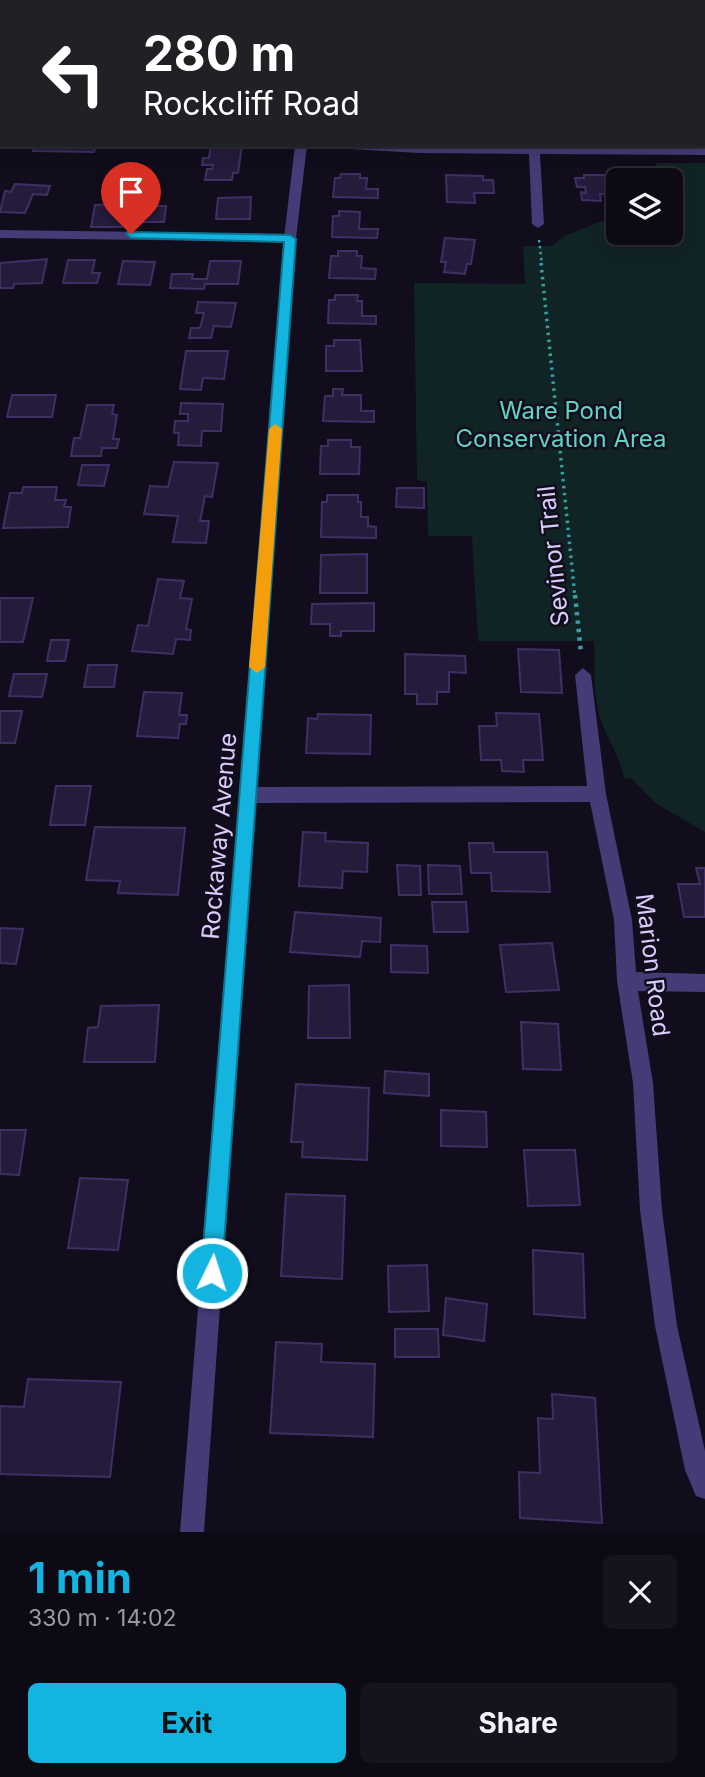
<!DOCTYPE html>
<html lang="en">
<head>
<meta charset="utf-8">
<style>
  :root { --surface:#0d0a15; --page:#16131e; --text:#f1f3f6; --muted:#9a9aa0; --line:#2d2b34; --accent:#13b5e0 }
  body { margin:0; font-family:Inter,sans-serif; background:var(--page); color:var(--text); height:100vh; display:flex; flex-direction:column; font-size:26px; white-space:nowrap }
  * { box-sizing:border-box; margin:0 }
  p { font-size:23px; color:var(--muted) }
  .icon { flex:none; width:38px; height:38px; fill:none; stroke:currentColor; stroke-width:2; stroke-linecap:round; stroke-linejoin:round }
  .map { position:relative; height:1532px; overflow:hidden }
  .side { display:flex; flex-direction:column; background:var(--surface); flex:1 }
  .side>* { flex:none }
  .hud { position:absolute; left:0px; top:0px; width:705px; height:147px; box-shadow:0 4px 18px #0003,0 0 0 2px var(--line); background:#202124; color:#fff; overflow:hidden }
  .controls { position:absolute; left:606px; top:168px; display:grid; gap:14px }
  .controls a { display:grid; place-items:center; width:77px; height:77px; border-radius:10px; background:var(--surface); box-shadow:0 4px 18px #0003,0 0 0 2px var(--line); font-size:35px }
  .pin { position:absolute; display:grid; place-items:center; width:60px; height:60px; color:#fff; margin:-72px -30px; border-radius:50% 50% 50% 0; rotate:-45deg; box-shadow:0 0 7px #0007 }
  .pin .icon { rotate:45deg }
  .me { position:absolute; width:77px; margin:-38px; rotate:4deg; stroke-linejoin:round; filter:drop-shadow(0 0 5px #0008) }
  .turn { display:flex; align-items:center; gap:24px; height:147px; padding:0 28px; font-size:32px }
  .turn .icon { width:91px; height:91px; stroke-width:2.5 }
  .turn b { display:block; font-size:49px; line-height:60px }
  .round { display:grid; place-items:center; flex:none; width:74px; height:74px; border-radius:10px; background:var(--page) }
  .summary { display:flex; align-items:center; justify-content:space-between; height:119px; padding:0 28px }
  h1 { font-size:42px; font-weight:700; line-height:52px; color:var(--accent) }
  .action { display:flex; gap:14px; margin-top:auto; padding:14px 28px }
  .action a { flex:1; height:80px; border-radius:10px; background:var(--accent); color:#111; font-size:28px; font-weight:700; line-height:80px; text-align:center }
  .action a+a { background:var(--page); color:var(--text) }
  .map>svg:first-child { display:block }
</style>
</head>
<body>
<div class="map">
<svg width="705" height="1532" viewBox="0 0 705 1532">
  <rect width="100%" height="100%" fill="#110d1c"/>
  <path fill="#112425" d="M656,163H705V832L655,803L631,778L624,779C621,758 609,742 602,723C592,696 595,668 594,641H478L472,536H428L427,482L417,480L414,283L525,284L523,246H552L564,236L618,215V233H670V180H659Z"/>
  <path fill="#251b3b" stroke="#3f2f65" stroke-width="2" d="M35,145H96L94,152L33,151Z
    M211,145H242L238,173H233L232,180H205L207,169H212L213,165H202L203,158H209Z
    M341,174H360V178H367L366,189H378V198L333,197L335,178H340Z
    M446,175L483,176V180H493L494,193H474L475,203L447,202Z
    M584,175H619L620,178H629V175H644L649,180H618V194H600L601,201L582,200L581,192L586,193L585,187H577L575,178H584Z
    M15,184L50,186L47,195L33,194L25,213L0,212L5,191L11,192Z
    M251,197L250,219H216L218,198Z
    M125,199H148L147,206H166L164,222H142L143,214H123L122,227H91L95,205L124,204Z
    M339,211L360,212L359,229H378L377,238L332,237L333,216H339Z
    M445,238L475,240L471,264H467L465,274L444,272L446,262H441Z
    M338,251H357V256H362L361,268L376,269L375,279L329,278L331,256H338Z
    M47,259L42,283L14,284L13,288H0V263Z
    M68,260H95L92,273H100L97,283H63Z
    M123,261L155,262L150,285L118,284Z
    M210,261H241L238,284H205L204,289L170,288L172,274H193L192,279H207Z
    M335,295H358L357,301H362V316H376V324L328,323L329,300H335Z
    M198,302L236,303L231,327L214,326L211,338H189L191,328H200L204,313H196Z
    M334,340H360L362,371H326V346H334Z
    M186,351H228L224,379L203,378L201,390L180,389Z
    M333,389H343L342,395H361V411H374V422L323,421L325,396H333Z
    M12,395H56L52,417H7Z
    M181,403L223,404L221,431H202L201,446L178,445L179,433H174L175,421H188V414H180Z
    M87,405H114L112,414L117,415L113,439H119L117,448H102L101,456H71L74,438H80Z
    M328,440H351V447H360L359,474H320L321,446H328Z
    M174,462L218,463L212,497L205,496L200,521H209L206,543L173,542L178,516L144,514L150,486L168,487Z
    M82,465H109L104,486L78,485Z
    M23,487H57L55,500H66L64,507H71L68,527L3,528L10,493H22Z
    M397,488H424V508L396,507Z
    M327,495H358V502H361V517H368V526L376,527V538L321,537L322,502H327Z
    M367,554V593H320L321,555Z
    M158,579L184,581L180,598L192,599L186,629L191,630L190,640L176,639L173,654L132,651L138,625L148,626Z
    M0,598H33L23,642H0Z
    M374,603V631H341V636H330V624H311L312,604Z
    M51,640H69L65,661H47Z
    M518,649L559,650L562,693L521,692Z
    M405,654L465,656L466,673L449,672V692H437V704H417V694H405Z
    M88,665H117L114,687H84Z
    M14,674H47L42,697L9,696Z
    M144,692L182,693L179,715H187L186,724H180L178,738L137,736Z
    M0,711H22L15,743H0Z
    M496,713L539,714L543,760H523L524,772L502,771L501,760H481L479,726H497Z
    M318,714L371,715L370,754L306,753L308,718L317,719Z
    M56,786H91L85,825H50Z
    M95,827L185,828L178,895L118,893L120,881L86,880Z
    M303,832L326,833L325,841L368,843L367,872L343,871L342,888L299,886Z
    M469,843H493L494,852H547L550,892L492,891L491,873H471Z
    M397,865L420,866L421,895H399Z
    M428,865L460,866L462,894H429Z
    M696,868H705V917H684L678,884H700Z
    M432,902H466L468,932H434Z
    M295,912L381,918L380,942L362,941L360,957L290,952Z
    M0,928L23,929L16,964L0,963Z
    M552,943L559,990L506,992L500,945Z
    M391,945L427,946L428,973L391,972Z
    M349,985L350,1038H308L309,986Z
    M159,1005L155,1062H84L88,1028L98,1027L101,1006Z
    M521,1022L558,1024L561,1070L523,1069Z
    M385,1071L429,1074V1096L384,1093Z
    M296,1084L369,1088L367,1160L302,1157L303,1142H291Z
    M441,1110L486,1112L487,1147L441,1146Z
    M0,1130H26L19,1175L0,1174Z
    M524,1150H575L580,1205L528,1206Z
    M80,1178L128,1180L118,1250L68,1248Z
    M286,1194L345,1196L342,1279L281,1276Z
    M533,1250L583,1254L585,1318L534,1314Z
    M427,1265L429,1311L389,1312L388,1266Z
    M446,1298L487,1304L484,1341L443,1335Z
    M395,1329H438L439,1357H395Z
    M276,1342L322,1344L321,1362L375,1364L373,1437L270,1433Z
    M28,1379L121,1382L110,1477L0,1474V1406L24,1407Z
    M552,1394L595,1398L602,1523L520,1518L519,1472L540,1473L538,1418L553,1419Z"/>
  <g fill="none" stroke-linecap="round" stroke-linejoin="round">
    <path stroke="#379fa4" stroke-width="2.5" stroke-dasharray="2.5 3.5" stroke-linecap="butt" d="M567,0L573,2
      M539,240L542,265"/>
    <path stroke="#379fa4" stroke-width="3.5" stroke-dasharray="2.5 4.5" stroke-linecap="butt" d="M541,263L575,597"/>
    <path stroke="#379fa4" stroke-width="4.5" stroke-dasharray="3.5 5" stroke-linecap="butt" d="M575,595L581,653"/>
    <path fill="#443c77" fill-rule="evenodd" d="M33,0H43V2H33Z
      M0,3H2V9H0Z
      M0,121H2L0,132Z
      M327,145L705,149V155L540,154L544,224L538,228L532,224L529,154L419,153L333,148Z
      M0,230L290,234L296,238L290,242L0,238Z
      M583,668L591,675L606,794L632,920L636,972L705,974V992L638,991L653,1083L662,1210L677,1326L705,1451V1499L696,1496L685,1470L655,1326L640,1210L633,1083L617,981L614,920L590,802L248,803L242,800L239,795L242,790L248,787L587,786L575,675Z"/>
    <path fill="#443c77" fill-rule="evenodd" d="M311,0H321L310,2Z
      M295,145H307L296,238L204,1532H180L284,238Z"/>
  </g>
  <path fill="#13b5e0" stroke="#0c7692" stroke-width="2" d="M127,232L290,235L296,239L222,1273L219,1281L212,1284L204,1281L201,1273L284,242L131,238L126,234Z"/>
  <path fill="#f59e0b" d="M275,424L282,429L265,667L257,673L249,667L269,429Z"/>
  <g text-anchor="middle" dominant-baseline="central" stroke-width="5" stroke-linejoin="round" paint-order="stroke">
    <g font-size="24" fill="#60d3c3" stroke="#110d1c">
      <text x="561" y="410">Ware Pond<tspan x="561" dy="28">Conservation Area</tspan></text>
    </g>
    <g font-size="24" fill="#d7ccfb" stroke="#110d1c">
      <text transform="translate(553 556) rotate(-96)">Sevinor Trail</text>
      <text transform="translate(219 836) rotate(-85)">Rockaway Avenue</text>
      <text transform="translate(653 965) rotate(83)">Marion Road</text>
    </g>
  </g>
</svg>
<div class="controls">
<a><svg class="icon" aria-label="layers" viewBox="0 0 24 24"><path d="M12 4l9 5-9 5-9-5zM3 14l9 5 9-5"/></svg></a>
</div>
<div class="pin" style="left:131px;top:234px;background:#d93025"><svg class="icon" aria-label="arrive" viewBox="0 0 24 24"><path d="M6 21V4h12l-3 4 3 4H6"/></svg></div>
<svg class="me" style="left:212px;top:1273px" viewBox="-20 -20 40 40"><circle r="17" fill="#13b5e0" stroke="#fff" stroke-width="3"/><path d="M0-11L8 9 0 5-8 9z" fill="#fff"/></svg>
<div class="hud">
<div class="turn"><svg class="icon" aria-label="left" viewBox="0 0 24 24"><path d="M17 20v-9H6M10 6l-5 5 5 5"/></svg><div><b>280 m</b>Rockcliff Road</div></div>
</div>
</div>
<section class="side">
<div class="summary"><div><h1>1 min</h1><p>330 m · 14:02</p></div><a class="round"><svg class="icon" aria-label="close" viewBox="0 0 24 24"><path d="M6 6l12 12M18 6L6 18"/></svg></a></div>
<div class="action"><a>Exit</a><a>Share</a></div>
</section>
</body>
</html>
